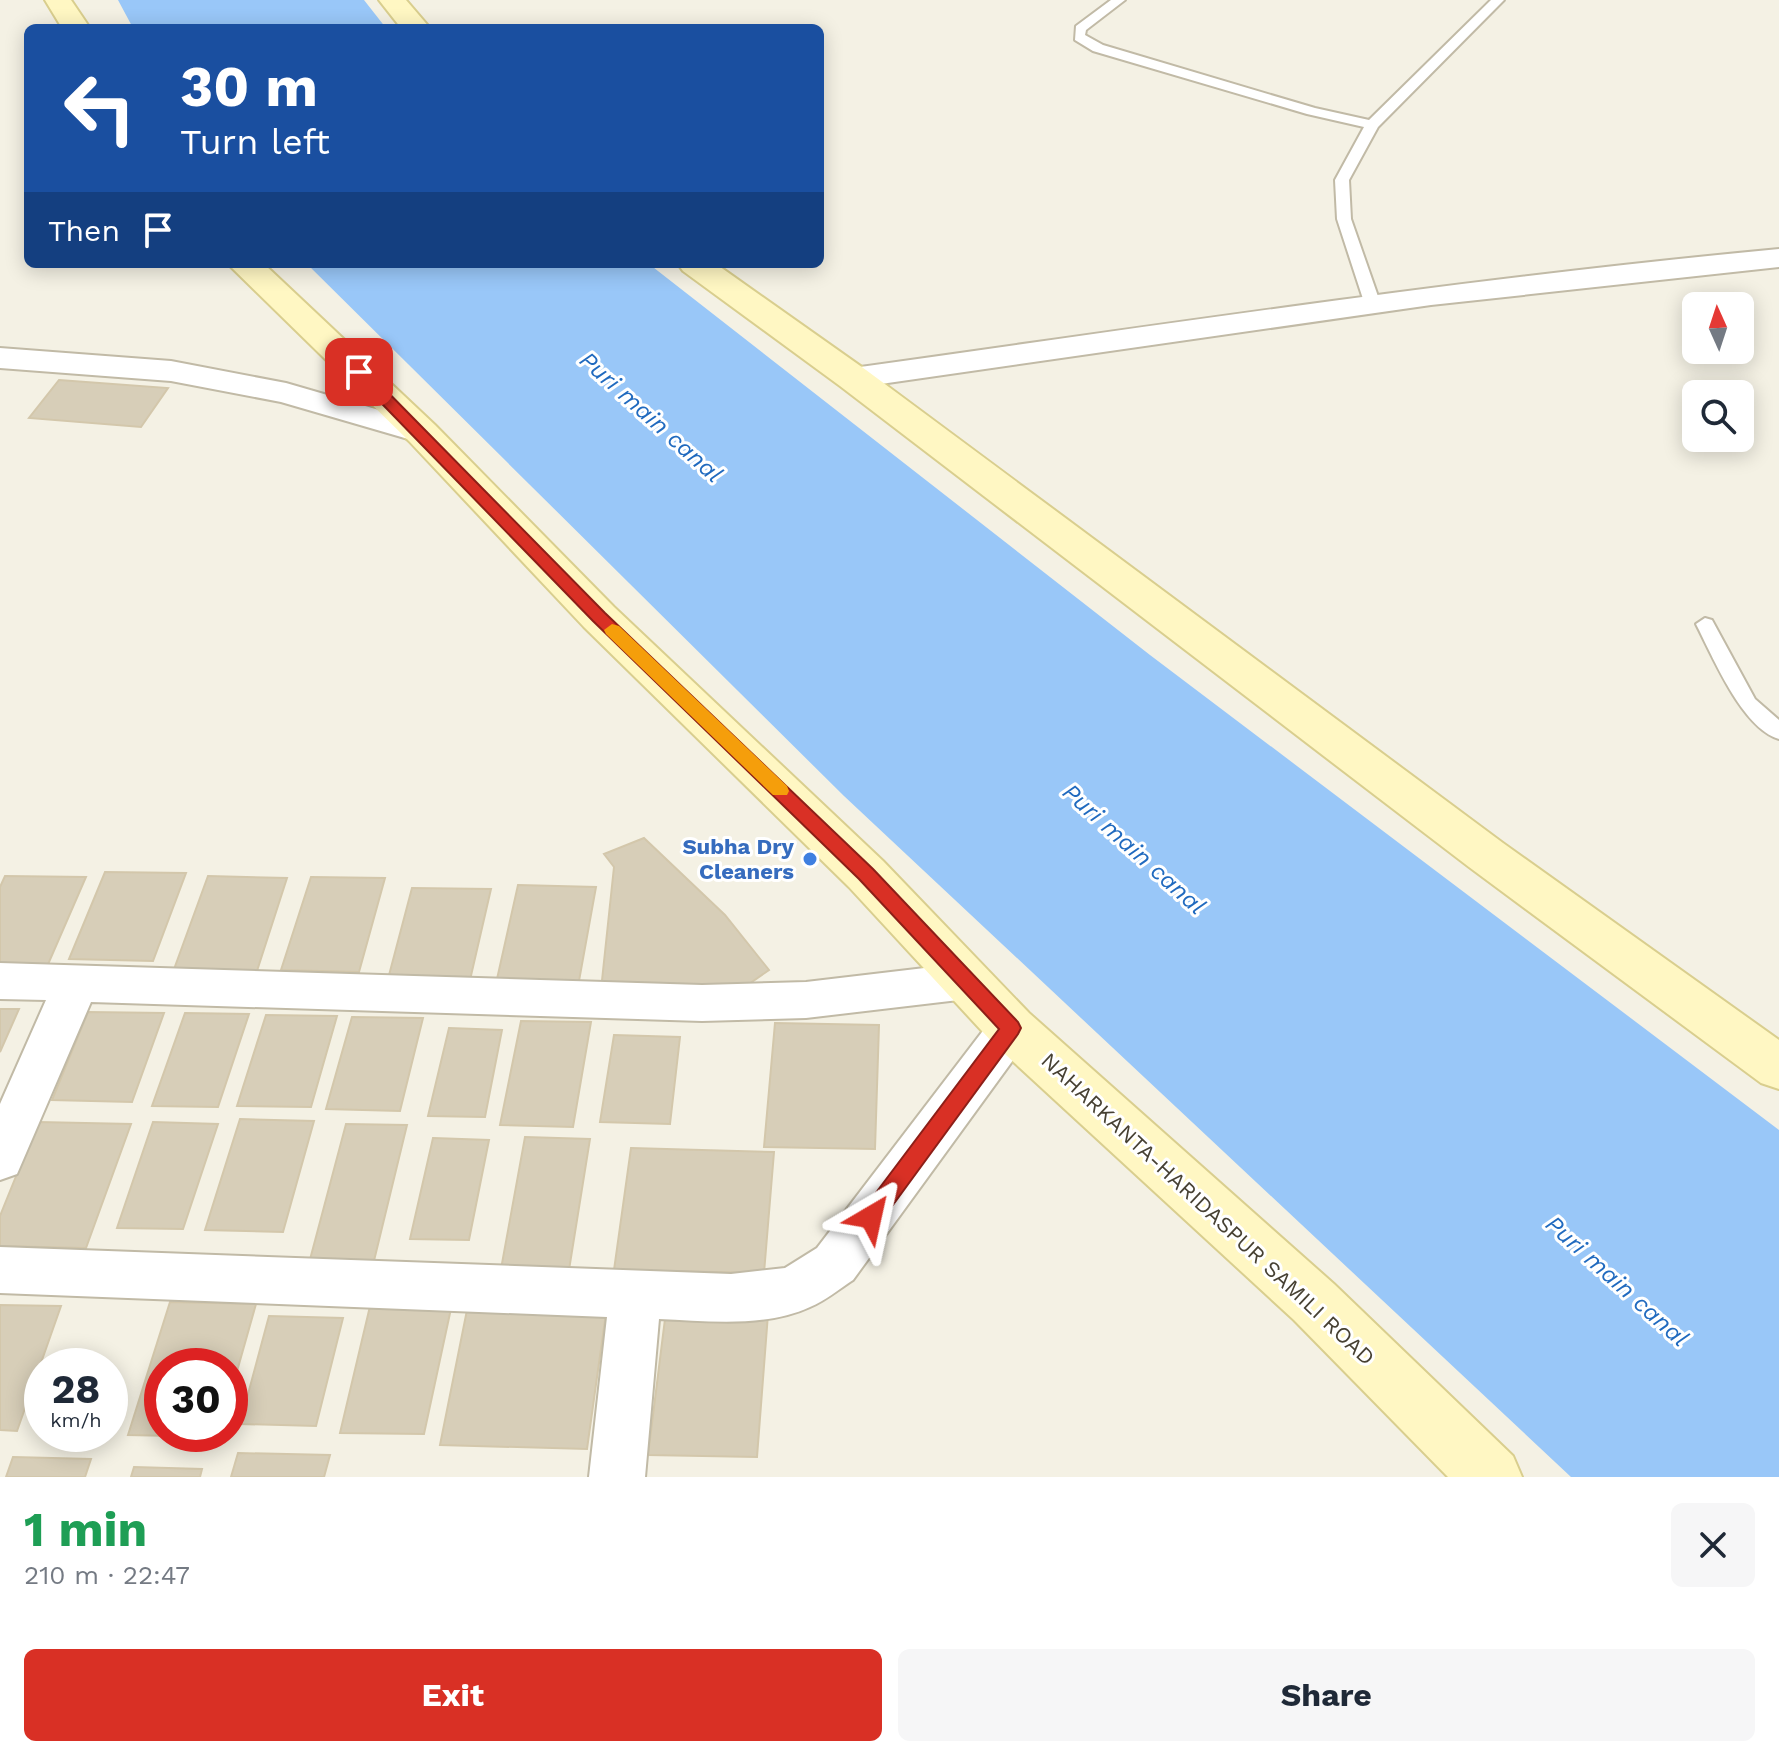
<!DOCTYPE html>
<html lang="en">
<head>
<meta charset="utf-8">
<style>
  :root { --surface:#fff; --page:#f6f6f7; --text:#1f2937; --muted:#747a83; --accent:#d93025 }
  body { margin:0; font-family:"Work Sans",sans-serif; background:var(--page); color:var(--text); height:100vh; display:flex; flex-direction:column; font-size:30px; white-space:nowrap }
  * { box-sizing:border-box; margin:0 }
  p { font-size:26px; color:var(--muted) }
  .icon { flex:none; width:44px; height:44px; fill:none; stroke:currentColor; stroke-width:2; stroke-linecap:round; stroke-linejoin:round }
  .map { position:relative; height:1477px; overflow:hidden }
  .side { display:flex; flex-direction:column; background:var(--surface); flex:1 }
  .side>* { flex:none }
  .banner { position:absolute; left:24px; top:24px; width:800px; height:244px; border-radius:12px; box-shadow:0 4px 20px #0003; background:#1a4fa0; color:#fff; overflow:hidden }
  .needle { width:52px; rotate:357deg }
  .controls { position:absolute; left:1682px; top:292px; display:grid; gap:16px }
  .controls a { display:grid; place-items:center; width:72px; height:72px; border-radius:12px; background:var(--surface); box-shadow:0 4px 20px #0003; font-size:40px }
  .speed { position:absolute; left:24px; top:1348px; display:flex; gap:16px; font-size:40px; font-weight:700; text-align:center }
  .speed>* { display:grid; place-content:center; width:104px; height:104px; border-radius:50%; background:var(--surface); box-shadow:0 4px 20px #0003; line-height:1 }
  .speed small { font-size:20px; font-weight:400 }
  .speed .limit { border:12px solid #d22; background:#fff; color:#111 }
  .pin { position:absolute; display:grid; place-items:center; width:68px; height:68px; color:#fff; margin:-34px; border-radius:16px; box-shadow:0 4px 12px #0006 }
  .me { position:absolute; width:88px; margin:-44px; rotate:36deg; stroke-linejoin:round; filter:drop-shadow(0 0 6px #0008) }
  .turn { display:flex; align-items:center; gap:28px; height:168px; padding:0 24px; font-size:36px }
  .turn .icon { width:104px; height:104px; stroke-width:2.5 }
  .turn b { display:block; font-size:56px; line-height:68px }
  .then { display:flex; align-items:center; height:76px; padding:0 24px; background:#0003; gap:16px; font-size:30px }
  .round { display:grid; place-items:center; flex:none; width:84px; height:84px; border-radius:12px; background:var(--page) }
  .head { display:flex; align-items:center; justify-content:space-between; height:136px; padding:0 24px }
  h1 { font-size:48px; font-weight:700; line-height:60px; color:#1e9e55 }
  .cta { display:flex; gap:16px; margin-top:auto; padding:16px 24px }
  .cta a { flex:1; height:92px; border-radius:12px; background:var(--accent); color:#fff; font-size:32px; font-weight:700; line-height:92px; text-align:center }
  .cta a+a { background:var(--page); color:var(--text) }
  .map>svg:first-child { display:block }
</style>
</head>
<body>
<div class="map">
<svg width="1779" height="1477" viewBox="0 0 1779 1477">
  <rect width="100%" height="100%" fill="#f4f1e4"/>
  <path fill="#99c7f8" d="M118,0H364L386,28H133Z
    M307,264H649L1150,655L1779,1130V1477H1571L844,796Z"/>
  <path fill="#d7ceb8" stroke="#d3c7ab" stroke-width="2" d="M59,380L168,388L141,427L29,418Z
    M644,838L725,915L769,970L746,986L601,990L614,867L604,854Z
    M105,872L186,873L153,961L69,959Z
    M5,876L86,877L46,969L0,968V887Z
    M208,876L287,878L256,974L173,972Z
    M311,877L385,878L359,972L281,970Z
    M518,885L596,887L579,981L497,979Z
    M412,888L491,889L470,980L388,979Z
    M0,1009H19L0,1052Z
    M88,1012L164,1013L132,1102L52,1100Z
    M185,1013L249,1014L218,1107L152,1106Z
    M266,1015L337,1016L311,1107L237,1106Z
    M352,1017L423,1018L400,1111L326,1109Z
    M521,1021L591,1022L573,1127L500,1125Z
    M775,1023L879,1025L875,1149L764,1147Z
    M449,1028L502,1030L485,1117L428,1116Z
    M614,1035L680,1037L670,1124L600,1122Z
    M240,1119L314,1121L283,1232L205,1230Z
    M38,1122L131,1124L86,1248L0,1246V1216Z
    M153,1122L218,1124L183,1229L117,1228Z
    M346,1124L407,1125L372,1269L308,1267Z
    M525,1137L590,1139L569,1270L501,1269Z
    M433,1138L489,1140L469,1240L410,1239Z
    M631,1148L774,1152L764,1273L614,1270Z
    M170,1302L256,1304L230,1396V1366H162V1434H219V1437L128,1435Z
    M371,1302L452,1304L424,1434L340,1433Z
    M0,1305L61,1306L17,1431L0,1430Z
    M467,1310L606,1313L587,1449L440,1445Z
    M666,1311L768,1314L757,1457L648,1455Z
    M269,1316L343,1318L316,1426L240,1424Z
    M238,1453L330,1455L324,1477H231Z
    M13,1457L91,1459L85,1477H6Z
    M134,1467L202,1469L200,1477H131Z"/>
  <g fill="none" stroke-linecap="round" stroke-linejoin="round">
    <defs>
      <path id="lane" d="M1111,0H1125L1086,30L1085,35L1103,45L1315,108L1369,120L1491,0H1504L1378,127L1349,180L1351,219L1381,305L1378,308L1373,310L1365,305L1337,219L1335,180L1364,127L1307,114L1093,51L1075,40L1076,26Z
        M1705,618L1712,620L1755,699L1779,720V739C1742,728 1713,657 1696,624Z"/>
      <path id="street" d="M1779,249V267L1431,305L853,388L842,385L837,378L842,371L853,368C1161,325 1469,278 1779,249Z
        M0,348L171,361L286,383L434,426L439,433L434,440L422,443L281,402L171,381L0,368Z
        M0,963L702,985L806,982L967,963L983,968L990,981L983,994L967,999L806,1018L702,1021L91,1002L17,1174L0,1180V1104L46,1000L0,999Z
        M1011,1009L1027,1015L1034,1028L1027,1041L853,1280C839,1289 825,1301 810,1307C765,1328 707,1321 659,1319L645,1477H589L607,1317L0,1293V1247L731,1274L785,1268L817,1248L995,1015Z"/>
      <path id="secondary" d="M45,0H71L90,28H62Z
        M379,0H406L430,28H401Z
        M228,264H264L435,425L614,607L883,861L1029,1013L1334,1284L1513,1456L1522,1477H1448L1294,1320L993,1043L849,887L584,627L409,441Z
        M678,264H716L866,370L1503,843L1779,1040V1089L1761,1083L1469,867L840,386L683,271Z"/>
    </defs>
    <use href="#lane" stroke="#c1baa6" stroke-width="4"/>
    <use href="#street" stroke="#c1baa6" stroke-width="4"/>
    <use href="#secondary" stroke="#d9ce8e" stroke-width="4"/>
    <use href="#lane" fill="#fff" fill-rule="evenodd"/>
    <use href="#street" fill="#fff" fill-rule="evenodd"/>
    <use href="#secondary" fill="#fff7c3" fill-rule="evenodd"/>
  </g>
  <path fill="#d93025" stroke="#8d1f18" stroke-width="2" d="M359,368L365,369L605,613L873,869L1018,1022L1021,1028L1018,1034L879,1224L871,1227L863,1224L859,1217L863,1210L999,1029L859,879L593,621L354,375V369Z"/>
  <path fill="#f59e0b" d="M612,624L619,626L787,786L789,791L787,795H773L606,634L604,630Z"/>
  <circle fill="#3f7fe0" stroke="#fff" stroke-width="3" cx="810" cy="859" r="8"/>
  <g text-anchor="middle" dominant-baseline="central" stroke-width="6" stroke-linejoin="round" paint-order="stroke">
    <g font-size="22" font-weight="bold" fill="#366cbe" stroke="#fff" text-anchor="end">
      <text x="794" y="846">Subha Dry<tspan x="794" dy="25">Cleaners</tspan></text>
    </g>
    <g font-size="22" fill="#474133" stroke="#fff">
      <text transform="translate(1208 1209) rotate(43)">NAHARKANTA-HARIDASPUR SAMILI ROAD</text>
    </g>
    <g font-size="24" font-style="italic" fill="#206abf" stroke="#fff">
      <text transform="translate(651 417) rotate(42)">Puri main canal</text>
      <text transform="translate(1134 849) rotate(42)">Puri main canal</text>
      <text transform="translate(1617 1281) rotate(42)">Puri main canal</text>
    </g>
  </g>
</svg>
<div class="controls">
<a><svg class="needle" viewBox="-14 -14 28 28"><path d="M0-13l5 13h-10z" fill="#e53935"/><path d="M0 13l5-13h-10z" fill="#747a83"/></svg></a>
<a><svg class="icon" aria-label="search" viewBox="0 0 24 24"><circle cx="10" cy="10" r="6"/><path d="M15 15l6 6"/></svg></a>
</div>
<div class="speed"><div>28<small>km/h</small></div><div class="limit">30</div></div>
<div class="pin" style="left:359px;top:372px;background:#d93025"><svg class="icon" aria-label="arrive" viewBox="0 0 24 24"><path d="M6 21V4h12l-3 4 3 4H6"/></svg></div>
<svg class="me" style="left:871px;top:1217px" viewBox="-20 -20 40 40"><path d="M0-17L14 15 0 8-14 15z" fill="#d93025" stroke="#fff" stroke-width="4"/></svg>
<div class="banner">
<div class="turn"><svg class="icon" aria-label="left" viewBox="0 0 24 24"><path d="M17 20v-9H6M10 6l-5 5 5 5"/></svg><div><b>30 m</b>Turn left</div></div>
<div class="then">Then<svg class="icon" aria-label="arrive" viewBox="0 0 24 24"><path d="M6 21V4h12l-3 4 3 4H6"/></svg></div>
</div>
</div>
<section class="side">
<div class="head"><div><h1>1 min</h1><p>210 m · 22:47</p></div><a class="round"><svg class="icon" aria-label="close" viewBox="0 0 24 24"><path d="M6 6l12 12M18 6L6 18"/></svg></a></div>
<div class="cta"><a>Exit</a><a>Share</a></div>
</section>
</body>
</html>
